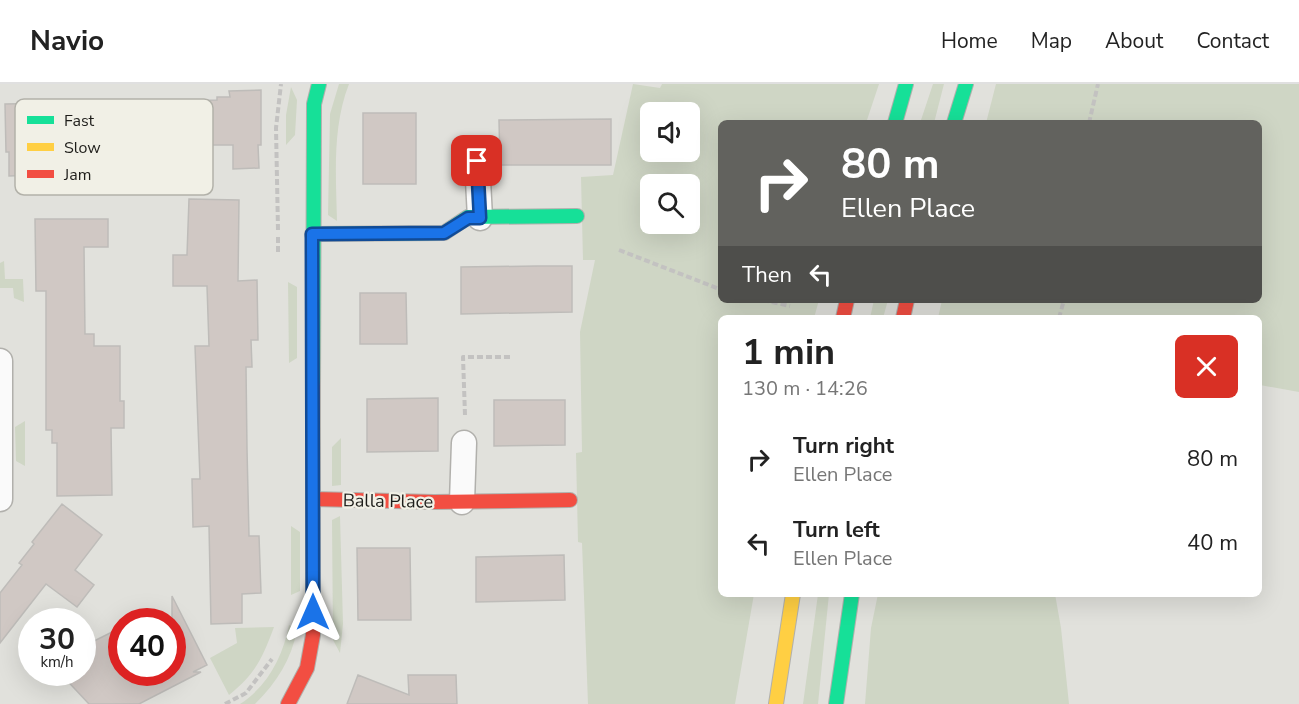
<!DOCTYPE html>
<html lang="en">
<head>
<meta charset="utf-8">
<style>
  :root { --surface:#fff; --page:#f2f2f2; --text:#222; --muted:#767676; --line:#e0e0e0 }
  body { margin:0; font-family:"Nunito Sans",sans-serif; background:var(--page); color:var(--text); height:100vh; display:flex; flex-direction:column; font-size:22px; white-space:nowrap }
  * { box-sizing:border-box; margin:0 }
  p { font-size:20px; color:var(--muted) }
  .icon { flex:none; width:33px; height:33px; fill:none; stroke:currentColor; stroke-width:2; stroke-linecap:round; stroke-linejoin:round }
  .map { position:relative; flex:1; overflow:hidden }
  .panel { position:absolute; left:718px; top:231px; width:544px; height:282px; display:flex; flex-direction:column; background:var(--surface); border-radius:9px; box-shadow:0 6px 24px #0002 }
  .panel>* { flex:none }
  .banner { position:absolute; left:718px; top:36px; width:544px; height:183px; border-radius:9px; box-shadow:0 6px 24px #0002; background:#62625e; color:#fff; overflow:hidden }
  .fabs { position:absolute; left:640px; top:18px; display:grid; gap:12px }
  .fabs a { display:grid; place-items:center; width:60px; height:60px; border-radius:9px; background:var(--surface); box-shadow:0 6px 24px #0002; font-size:30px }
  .speed { position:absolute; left:18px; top:524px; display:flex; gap:12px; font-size:30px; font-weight:700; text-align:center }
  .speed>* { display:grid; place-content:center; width:78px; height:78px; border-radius:50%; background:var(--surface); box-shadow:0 6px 24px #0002; line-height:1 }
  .speed small { font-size:15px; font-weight:400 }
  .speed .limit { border:9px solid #d22; background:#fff; color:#111 }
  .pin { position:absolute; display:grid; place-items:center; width:51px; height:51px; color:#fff; margin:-26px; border-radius:12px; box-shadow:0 3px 9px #0006 }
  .me { position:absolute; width:66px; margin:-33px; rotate:0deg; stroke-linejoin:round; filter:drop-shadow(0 0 4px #0008) }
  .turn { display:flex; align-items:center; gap:21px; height:126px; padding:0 24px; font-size:27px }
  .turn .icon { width:78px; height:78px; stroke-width:2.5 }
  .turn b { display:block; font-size:42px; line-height:51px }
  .then { display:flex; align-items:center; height:57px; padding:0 24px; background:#0003; gap:12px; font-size:22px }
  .round { display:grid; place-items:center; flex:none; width:63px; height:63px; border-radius:9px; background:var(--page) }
  .head { display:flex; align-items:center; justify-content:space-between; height:102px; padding:0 24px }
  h1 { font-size:36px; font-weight:700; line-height:45px }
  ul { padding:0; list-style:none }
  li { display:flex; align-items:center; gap:18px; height:84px; padding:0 24px }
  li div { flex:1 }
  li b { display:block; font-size:22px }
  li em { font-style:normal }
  header { display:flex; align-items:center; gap:36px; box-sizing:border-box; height:84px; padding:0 30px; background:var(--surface); border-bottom:2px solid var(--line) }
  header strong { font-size:28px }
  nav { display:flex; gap:33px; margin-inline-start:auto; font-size:21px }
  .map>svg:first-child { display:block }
</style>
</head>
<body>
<header>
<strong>Navio</strong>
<nav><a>Home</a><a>Map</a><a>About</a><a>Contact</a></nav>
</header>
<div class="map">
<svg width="1299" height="620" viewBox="0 0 1299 620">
  <rect width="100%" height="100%" fill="#e1e1dc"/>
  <path fill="#cfd6c5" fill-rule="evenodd" d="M339,0H349C332,43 336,92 337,137L328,131L330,30Z
    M633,0L660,4L662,0H879L866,39H722V216H819L814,234H722V510H754L735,620H588L582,459L578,458L576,369L582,368L580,248L595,176H583L581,93L613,91ZM651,28H690V68H651ZM651,100H690V140H651Z
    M933,0H944L934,39H920Z
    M996,0H1299V308L1260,301V234H938L942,216H1260V39H986Z
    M291,3L297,16L295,51L286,61V31Z
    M4,177L5,195H23L24,218L14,214L13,204H0V179Z
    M288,198L297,203V274L289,279Z
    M874,216H888L883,234H870Z
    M25,337V382L16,377L15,343Z
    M341,354V401L332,402V363Z
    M340,432L343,540L340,569L333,556L332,436Z
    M291,442L300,448V507L291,511Z
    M818,510H829L818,620H803Z
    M878,510H1055L1061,544L1069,620H865L871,544Z
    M289,541L297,546C291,576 277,598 255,620H240C268,602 283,572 289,541Z
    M274,543C262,575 256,589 229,611L210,574L237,559L235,544Z"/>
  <path fill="#d0c8c4" stroke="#bebcb9" stroke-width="1.5" d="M261,6V61H258L259,84L233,85V61H207V58L154,59V70H110V94L84,95V71L35,70V91L9,92V68H6L5,20L217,16V13H230L229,7Z
    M363,29H416V100H363Z
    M611,35V81H500L499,36Z
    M189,115L239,116L238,197L257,196L258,256H251L252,283H246L247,365L249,452H259L261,509L242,510V539L211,540L209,442L193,443L192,395H200L195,262H209L207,202H173V171H187Z
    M35,135H108V163H84L85,250H94V262H120V317H124V344H111L112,411L57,412V359H52V346H46V207H36Z
    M537,182H572V228L461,230V183Z
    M360,209H406L407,260H360Z
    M438,314V367L367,368V315Z
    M494,316H565V361L494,362Z
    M62,420L102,451L75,486L94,501L77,523L46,500L0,559V509L22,481L19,479L34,460L32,458Z
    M357,464H410L411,536H358Z
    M564,471L565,516L476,518V473Z
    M172,512L207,581L193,588H201L139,620H89L59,588H82V563L122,543V588H172Z
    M358,591L409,611L408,591H456L457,620H347Z"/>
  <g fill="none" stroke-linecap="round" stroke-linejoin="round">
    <defs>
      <path id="street" d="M477,77L480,134
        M0,277V415
        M462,418L464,359"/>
      <path id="fast" d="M895,39L906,0
        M954,39L966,0
        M312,150L444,149L468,133L577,132
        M313,302L314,20L319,0
        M836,620L852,510"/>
      <path id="slow" d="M776,620L793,510"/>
      <path id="jam" d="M843,234L847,216
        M903,234L907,216
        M313,415L434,418L570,416
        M288,620L307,584L313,551V302"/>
    </defs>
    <use href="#street" stroke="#b1b0ac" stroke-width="27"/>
    <use href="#fast" stroke="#b1b0ac" stroke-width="16"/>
    <use href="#slow" stroke="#b1b0ac" stroke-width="16"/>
    <use href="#jam" stroke="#b1b0ac" stroke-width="16"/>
    <path stroke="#c3c2c1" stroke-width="4" stroke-dasharray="6 3" stroke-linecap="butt" d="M1089,39L1098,0
      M278,146L276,44L281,0
      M278,153V170
      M619,166L722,206
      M763,216L790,222
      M1059,234L1064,216
      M465,331L463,273H511
      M225,620L246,609L272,575"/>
    <use href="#street" stroke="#fafafa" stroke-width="24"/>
    <use href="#fast" stroke="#16e098" stroke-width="14"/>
    <use href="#slow" stroke="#ffcf43" stroke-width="14"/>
    <use href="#jam" stroke="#f24e42" stroke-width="14"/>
  </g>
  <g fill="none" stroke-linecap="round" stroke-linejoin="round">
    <defs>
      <path id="route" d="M313,528L312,150L444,149L468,134H480L477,77"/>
    </defs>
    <use href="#route" stroke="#114b97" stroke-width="15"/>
    <use href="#route" stroke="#1a73e8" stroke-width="10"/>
  </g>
  <g text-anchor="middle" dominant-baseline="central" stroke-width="4.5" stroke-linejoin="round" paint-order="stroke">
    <g font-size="18" fill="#1e1d1a" stroke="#f1f0e6">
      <text transform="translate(388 417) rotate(1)">Balla Place</text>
    </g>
  </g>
  <rect x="15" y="15" width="198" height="96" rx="9" fill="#f1f0e6" stroke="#b2b1a9" stroke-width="1.5"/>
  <rect x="27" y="32" width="27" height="8" fill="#16e098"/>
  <rect x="27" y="59" width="27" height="8" fill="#ffcf43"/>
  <rect x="27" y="86" width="27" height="8" fill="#f24e42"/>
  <g font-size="16" fill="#1e1d1a">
    <text x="64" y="42">Fast</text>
    <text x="64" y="69">Slow</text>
    <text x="64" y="96">Jam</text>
  </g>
</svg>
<div class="fabs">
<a><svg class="icon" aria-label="sound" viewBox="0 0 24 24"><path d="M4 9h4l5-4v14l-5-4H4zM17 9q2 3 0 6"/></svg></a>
<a><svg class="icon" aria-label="search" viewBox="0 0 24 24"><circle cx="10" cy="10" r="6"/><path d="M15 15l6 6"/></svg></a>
</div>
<div class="speed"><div>30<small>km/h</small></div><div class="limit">40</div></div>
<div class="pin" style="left:477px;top:77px;background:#d93025"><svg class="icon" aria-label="arrive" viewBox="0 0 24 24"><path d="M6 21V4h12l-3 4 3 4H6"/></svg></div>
<svg class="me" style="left:313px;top:528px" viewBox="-20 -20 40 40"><path d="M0-17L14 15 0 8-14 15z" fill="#1a73e8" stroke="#fff" stroke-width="4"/></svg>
<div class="banner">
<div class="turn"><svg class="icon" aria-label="right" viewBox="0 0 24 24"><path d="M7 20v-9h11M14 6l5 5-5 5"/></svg><div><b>80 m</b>Ellen Place</div></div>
<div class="then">Then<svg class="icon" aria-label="left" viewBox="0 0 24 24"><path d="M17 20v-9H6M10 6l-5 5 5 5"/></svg></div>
</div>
<section class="panel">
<div class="head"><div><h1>1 min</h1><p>130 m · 14:26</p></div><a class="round" style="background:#d93025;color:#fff"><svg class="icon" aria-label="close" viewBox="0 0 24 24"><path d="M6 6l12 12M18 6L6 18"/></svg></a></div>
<ul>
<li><svg class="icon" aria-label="right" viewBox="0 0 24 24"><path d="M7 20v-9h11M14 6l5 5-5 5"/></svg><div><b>Turn right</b><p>Ellen Place</p></div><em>80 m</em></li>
<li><svg class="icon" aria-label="left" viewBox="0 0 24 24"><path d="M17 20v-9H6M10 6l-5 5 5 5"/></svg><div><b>Turn left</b><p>Ellen Place</p></div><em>40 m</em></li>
</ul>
</section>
</div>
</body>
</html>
